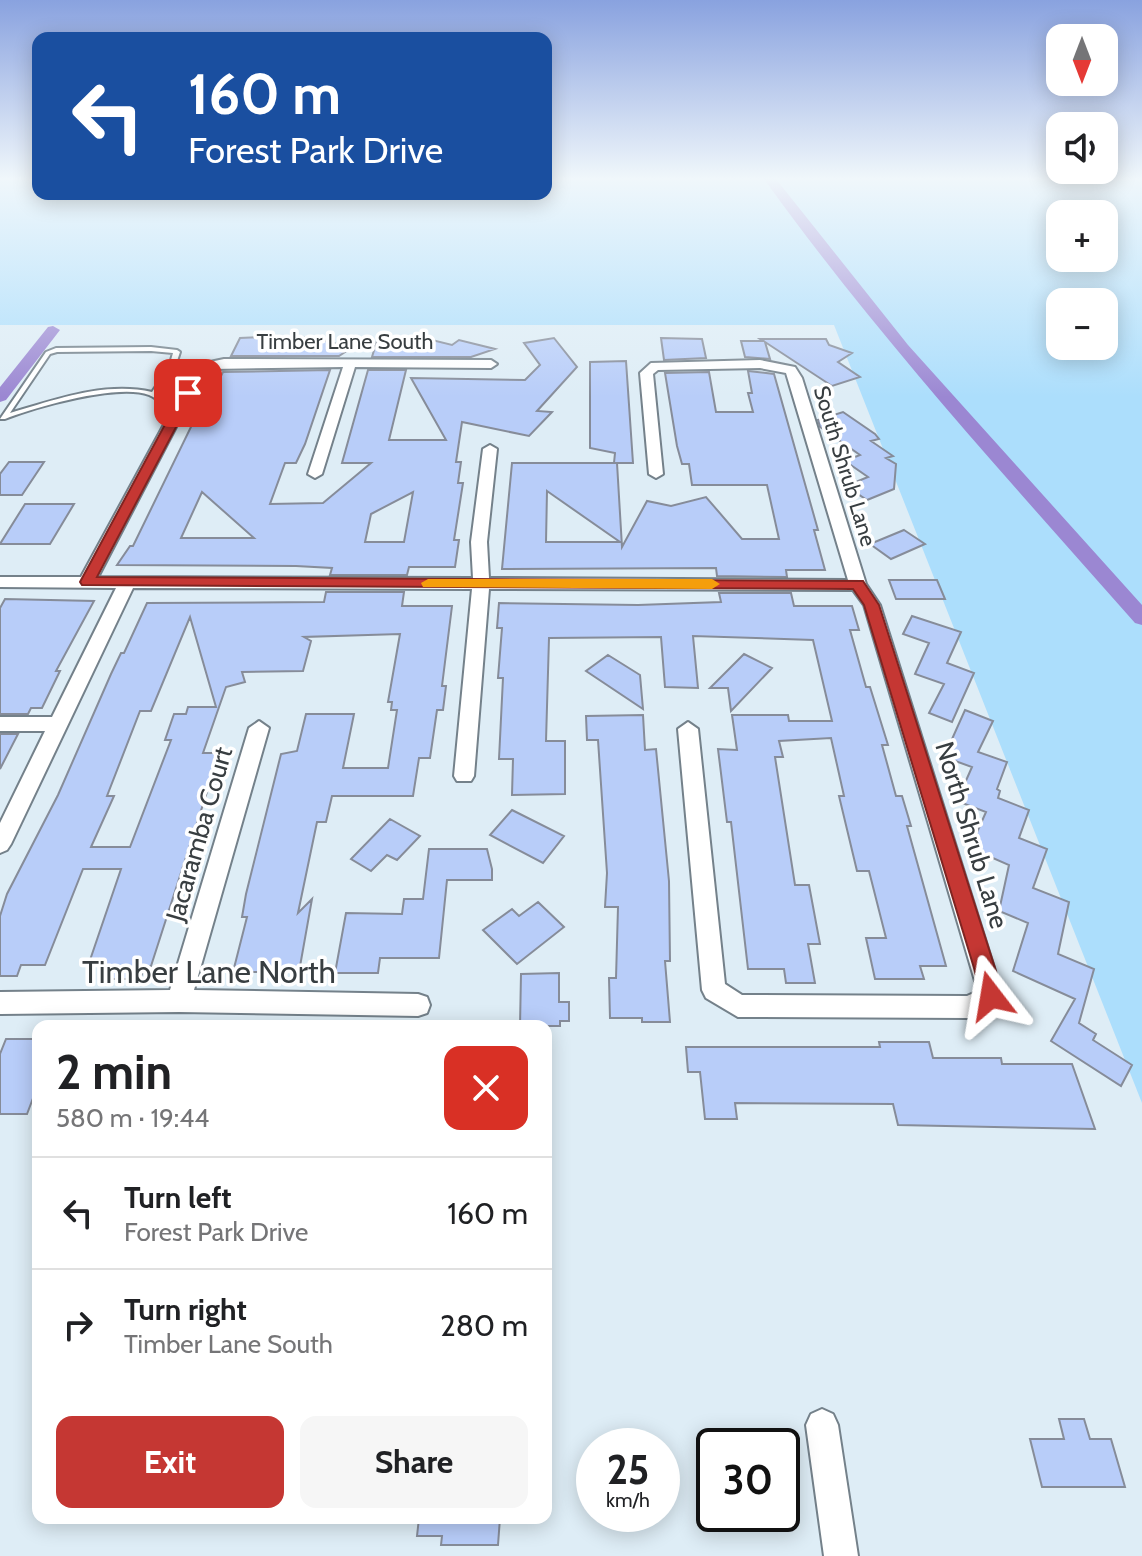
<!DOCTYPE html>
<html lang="en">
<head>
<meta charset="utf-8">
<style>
  :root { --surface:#fff; --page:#f6f6f6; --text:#202124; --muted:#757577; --line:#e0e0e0; --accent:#c53733 }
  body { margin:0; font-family:Cabin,sans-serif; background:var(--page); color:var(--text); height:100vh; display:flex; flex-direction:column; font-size:30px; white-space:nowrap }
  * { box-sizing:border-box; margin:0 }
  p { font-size:26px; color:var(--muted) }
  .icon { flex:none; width:44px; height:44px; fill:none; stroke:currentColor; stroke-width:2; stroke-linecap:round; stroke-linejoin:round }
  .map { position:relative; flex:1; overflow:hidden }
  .drawer { position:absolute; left:32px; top:1020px; width:520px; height:504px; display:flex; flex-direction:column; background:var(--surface); border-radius:16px; box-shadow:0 4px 20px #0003 }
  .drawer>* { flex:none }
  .top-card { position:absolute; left:32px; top:32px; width:520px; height:168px; border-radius:16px; box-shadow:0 4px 20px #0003; background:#1a4fa0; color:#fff; overflow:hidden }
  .needle { width:52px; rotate:180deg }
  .controls { position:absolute; left:1046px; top:24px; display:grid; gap:16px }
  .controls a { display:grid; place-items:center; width:72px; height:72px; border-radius:16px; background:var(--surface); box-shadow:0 4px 20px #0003; font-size:40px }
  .speed { position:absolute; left:576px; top:1428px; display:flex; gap:16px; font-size:40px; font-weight:700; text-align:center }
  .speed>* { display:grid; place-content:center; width:104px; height:104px; border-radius:50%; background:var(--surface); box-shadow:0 4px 20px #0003; line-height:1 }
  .speed small { font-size:20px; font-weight:400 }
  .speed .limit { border:4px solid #111; border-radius:12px; background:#fff; color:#111 }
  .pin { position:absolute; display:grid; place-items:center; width:68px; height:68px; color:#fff; margin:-34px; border-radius:16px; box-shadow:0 4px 12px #0006 }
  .me { position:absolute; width:88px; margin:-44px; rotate:346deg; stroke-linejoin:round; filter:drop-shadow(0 0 6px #0008) }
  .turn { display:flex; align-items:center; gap:28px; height:168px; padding:0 24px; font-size:36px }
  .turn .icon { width:104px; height:104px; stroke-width:2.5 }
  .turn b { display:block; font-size:56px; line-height:68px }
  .round { display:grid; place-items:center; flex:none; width:84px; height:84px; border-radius:16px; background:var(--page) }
  .headline { display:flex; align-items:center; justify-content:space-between; height:136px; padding:0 24px }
  h1 { font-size:48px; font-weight:800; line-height:60px }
  .action { display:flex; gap:16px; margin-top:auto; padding:16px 24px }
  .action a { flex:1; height:92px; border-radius:16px; background:var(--accent); color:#fff; font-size:32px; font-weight:800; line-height:92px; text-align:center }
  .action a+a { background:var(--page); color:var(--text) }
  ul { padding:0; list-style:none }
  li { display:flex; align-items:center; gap:24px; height:112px; padding:0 24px; border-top:2px solid var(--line) }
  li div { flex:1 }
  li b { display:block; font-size:30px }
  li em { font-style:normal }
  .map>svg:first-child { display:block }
</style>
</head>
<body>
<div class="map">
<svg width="1142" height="1556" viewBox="0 0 1142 1556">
  <rect width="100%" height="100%" fill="#deedf6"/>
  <path fill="#acdefc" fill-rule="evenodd" d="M0,179H38V194H546V179H1142V1103L834,325H0ZM1060,214H1104V258H1060ZM1060,302H1104V346H1060Z"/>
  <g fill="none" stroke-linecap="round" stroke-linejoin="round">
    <path fill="#9b87d2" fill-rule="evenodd" d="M764,179H776L908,345L1142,605V625L1135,623C1007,478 877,336 764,179Z
      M53,326L60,330L6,400L0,402V387L48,327Z"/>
  </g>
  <path fill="#b8cdf9" stroke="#868c99" stroke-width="2" fill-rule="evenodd" d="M277,336L297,340L309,336L351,348L339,356H231L240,338Z
    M378,337L406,345L424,338L452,345L459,340L495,349L471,357H372Z
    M554,338L577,367L537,411L552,412L529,436L462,422L456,462H461L458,483H463L454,540H459L455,567H409L407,575H330L332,568L296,566L117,565L130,546H133L206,396H211L223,372L330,370L305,444L296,463H285L270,504L323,503L371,463H342L368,370H406L389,440H446L411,378L525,380L540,365L524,343ZM202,492L254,538H181ZM413,492L404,542H365L371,514Z
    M661,338L702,339L706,358L664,360Z
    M760,339H826L829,345L852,353L838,362L860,377L832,386L765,342L770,359L745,357L741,341H763Z
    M626,361L633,463H614L615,453L590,448V362Z
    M748,371L774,374L818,530H814L825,570H786L787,577L717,576L716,568L502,569L512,463H617L622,547L647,501L671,506L706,497L742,539H779L767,485H692L689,464H682L677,446L665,373L709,372L716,412H753L748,393H752ZM547,491L620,542H546Z
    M843,412L875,434L879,439L871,441L893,456L886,458L896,464L894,489L867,500L846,486L868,477L845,461L860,455L820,427L818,420Z
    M9,462H44L22,495H0V474Z
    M25,504H74L50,544H0Z
    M904,530L925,544L891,559L870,544Z
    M889,580H937L945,599H896Z
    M326,592H404L402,606H452L442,686H446L443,710H437L430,758H419L413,796H332L326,822H317L298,913L312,899L299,972H233L247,917H242L246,894L281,754L297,751L306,714H354L343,768H388L397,710H391L392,702H388L400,634L304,637L311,641L303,671L242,672L245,682L226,687L203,753H218L207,792L151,966H145L140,979H101L106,966H88L121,869H83L45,965H21L17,976H0V916L7,894L58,795L111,674L121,653H124L147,603L324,602ZM190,617L216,707H188L186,714H174L165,740H171L130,847H91L114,796H107L140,711H151Z
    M719,593H791L794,606H852L859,630H850L866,687H870L888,745H882L896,796H902L911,826H907L946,966H920L924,979H875L866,938H886L869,871H857L839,796H844L831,738L779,741L783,757H775L795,885H809L820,944H808L815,983H786L784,969H748L731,822H727L718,749L737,750L732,715H788L789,721H832L813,640L693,636L698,688L665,687L661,637L549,638L546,741H565V794L512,795L513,759H499L503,678H498L502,628H497L499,603L638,605L721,602Z
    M5,599L94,601L56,671H60L42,708H31L28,714H0V608Z
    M912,616L961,632L947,663L974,673L952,722L929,713L944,684L915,674L929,643L903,634Z
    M744,654L772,668L731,711L728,688H710Z
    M608,655L640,675L643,709L586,671Z
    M965,710L993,721L978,752L1007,762L997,789L1000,791L998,798L1029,810L1019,838L1047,849L1033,888L1069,902L1058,954L1094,969L1079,1023L1096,1034L1093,1040L1132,1065L1121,1086L1051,1041L1075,999L1013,971L1028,923L999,911L1009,865L970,848L986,812L957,801L972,767L944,757Z
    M643,715L645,750L656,749L669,881L670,961H665L670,1022H642V1018H610L609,978H616L618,907H605L607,873L598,740H587L586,716Z
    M0,734H18L0,769Z
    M512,810L564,836L543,863L490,835Z
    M390,819L420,836L397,860L387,855L371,871L351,859Z
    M429,849H487L492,869V880H447L439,958H380L378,973H335L346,913L402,914L404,899H423Z
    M538,902L564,927L517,964L483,930L512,909L519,916Z
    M559,973V1002H569V1021H560V1026H520L521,974Z
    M6,1039H38V1085L27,1114H0V1054Z
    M879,1042H929L933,1058H1001L1002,1064H1072L1095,1129L898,1125L893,1104L735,1103L737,1119H705L700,1072H688L686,1047H880Z
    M1059,1419H1084L1090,1439H1111L1125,1487H1042L1030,1439H1064Z
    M419,1518H500L498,1545H441L442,1536H417Z"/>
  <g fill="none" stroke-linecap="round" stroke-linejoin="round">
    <defs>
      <path id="service" d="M151,347L177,350L180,352L175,367L157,394L179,412V414H175C166,408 159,399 149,395C119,383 35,407 5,419H0L46,352L56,348ZM151,351L173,353L169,367L152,392C105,381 54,400 10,413L50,354L57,352Z"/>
      <path id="minor" d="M224,359L491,360L497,364L491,368L355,367L322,474L315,478L308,474L343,367L213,369L203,375L98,577L473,578L471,542L483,449L490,445L497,449L487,542L489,578L848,580L786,373L760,368L658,370L653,374L663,474L656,478L649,474L640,373L651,363L760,360L795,367L802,378L866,584L880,605L1003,996L999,1004L969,1018L738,1017L706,998L702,990L678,729L688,722L698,729L725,984L742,995L967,996L978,991L864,605L853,590L489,589L474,776L471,781H457L454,776L472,589L133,588L11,844L7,850L0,853V823L45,731H0V717H52L116,588L0,587V577H81L192,373L205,363Z
        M259,721L269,728L194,990L418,994L427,997L430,1005L427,1013L418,1016L179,1012L0,1014V992L170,990L249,728Z
        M822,1409L833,1414L838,1425L858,1556H824L806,1425L811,1414Z"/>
    </defs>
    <use href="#service" stroke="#74818a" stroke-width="4"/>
    <use href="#minor" stroke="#74818a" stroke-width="4"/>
    <use href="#service" fill="#fff" fill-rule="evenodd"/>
    <use href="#minor" fill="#fff" fill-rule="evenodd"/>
  </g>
  <linearGradient id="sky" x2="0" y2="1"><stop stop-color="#89a2df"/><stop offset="0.45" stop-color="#f0f7fb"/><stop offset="1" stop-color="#f0f7fb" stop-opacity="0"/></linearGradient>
  <rect width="1142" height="397" fill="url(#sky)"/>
  <path fill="#c53733" stroke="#802421" stroke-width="2" d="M188,389L194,393L97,577L863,581L879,605L995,968L1001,996L998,1003L991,1006L983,1003L974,968L864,605L853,589L82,585L80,582L182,393Z"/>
  <path fill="#f59e0b" d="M428,579H712L720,584L712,589L423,587L421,583Z"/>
  <g text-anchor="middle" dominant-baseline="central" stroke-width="7" stroke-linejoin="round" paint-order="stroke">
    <g font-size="22" fill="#383e41" stroke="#fff">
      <text x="345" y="341">Timber Lane South</text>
      <text transform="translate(845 466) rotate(73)">South Shrub Lane</text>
    </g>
    <g font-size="26" fill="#383e41" stroke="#fff">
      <text transform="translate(199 834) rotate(-74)">Jacaramba Court</text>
      <text transform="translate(972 835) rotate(73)">North Shrub Lane</text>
    </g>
    <g font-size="32" fill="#383e41" stroke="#fff">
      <text x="209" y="971">Timber Lane North</text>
    </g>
  </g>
</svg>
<div class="controls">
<a><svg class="needle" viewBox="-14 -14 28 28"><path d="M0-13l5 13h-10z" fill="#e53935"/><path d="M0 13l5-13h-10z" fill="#757577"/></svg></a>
<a><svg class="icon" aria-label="sound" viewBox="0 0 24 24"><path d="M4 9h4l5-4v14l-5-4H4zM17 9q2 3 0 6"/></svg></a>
<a>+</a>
<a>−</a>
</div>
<div class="speed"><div>25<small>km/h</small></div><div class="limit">30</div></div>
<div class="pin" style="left:188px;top:393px;background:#d93025"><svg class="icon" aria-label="arrive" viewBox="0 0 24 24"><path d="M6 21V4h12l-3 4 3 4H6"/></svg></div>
<svg class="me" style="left:991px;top:996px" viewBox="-20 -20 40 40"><path d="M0-17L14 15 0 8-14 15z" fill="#c53733" stroke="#fff" stroke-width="4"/></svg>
<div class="top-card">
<div class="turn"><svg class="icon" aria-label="left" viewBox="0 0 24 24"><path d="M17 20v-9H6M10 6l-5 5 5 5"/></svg><div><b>160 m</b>Forest Park Drive</div></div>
</div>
<section class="drawer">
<div class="headline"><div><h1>2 min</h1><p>580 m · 19:44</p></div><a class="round" style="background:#d93025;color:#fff"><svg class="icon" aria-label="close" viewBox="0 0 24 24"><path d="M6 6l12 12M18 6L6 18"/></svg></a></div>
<ul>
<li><svg class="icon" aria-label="left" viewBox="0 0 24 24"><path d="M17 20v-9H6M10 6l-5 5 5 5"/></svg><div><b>Turn left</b><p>Forest Park Drive</p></div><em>160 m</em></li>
<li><svg class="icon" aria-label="right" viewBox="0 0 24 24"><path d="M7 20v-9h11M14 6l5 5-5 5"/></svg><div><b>Turn right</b><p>Timber Lane South</p></div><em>280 m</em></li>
</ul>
<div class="action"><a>Exit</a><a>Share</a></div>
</section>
</div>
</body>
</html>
